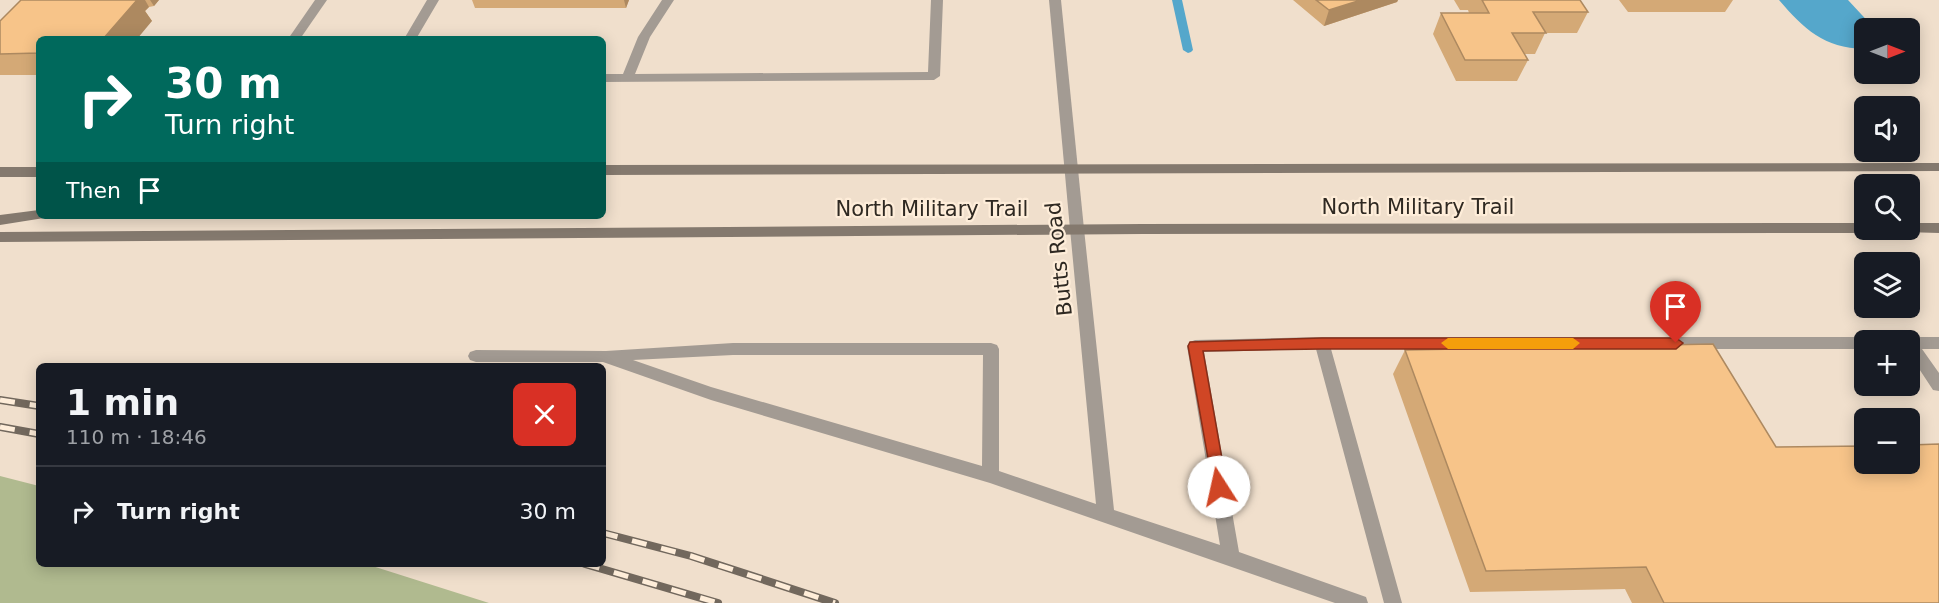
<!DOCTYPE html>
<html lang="en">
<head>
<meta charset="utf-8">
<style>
  :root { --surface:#171b24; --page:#242831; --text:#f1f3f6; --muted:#9ea1a6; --line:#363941 }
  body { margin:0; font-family:"DejaVu Sans",sans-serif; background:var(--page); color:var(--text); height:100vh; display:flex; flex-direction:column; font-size:22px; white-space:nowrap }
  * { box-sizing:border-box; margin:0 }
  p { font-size:20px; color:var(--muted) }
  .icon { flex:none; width:33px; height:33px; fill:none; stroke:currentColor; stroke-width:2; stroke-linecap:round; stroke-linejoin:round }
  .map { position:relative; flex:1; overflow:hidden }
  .details { position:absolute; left:36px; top:363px; width:570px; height:204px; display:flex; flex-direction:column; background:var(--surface); border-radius:9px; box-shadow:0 3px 15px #0003 }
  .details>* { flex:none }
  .hud { position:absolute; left:36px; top:36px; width:570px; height:183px; border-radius:9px; box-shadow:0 3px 15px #0003; background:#00695c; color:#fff; overflow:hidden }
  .needle { width:39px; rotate:90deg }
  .tools { position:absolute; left:1854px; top:18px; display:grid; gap:12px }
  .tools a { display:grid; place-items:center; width:66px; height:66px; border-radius:9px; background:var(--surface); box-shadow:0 3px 15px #0003; font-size:30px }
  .pin { position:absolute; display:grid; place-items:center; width:51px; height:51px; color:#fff; margin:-62px -26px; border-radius:50% 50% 50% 0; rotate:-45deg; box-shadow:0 0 6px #0007 }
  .pin .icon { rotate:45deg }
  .me { position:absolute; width:66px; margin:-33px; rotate:350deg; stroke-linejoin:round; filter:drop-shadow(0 0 4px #0008) }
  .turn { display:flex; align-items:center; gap:21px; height:126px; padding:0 30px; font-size:27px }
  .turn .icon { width:78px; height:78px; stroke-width:2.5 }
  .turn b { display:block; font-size:42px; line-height:51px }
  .then { display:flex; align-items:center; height:57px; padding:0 30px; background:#0003; gap:12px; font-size:22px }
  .round { display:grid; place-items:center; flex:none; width:63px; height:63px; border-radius:9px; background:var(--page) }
  .head { display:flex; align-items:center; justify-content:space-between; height:102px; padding:0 30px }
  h1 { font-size:36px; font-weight:700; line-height:45px }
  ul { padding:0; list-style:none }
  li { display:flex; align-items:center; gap:18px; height:90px; padding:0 30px; border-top:2px solid var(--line) }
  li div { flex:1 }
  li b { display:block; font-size:22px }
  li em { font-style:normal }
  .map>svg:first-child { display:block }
</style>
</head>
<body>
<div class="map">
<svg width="1939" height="603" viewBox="0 0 1939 603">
  <rect width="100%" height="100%" fill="#f0dfcc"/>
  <path fill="#b0ba8f" d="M0,476L39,486V564H366L489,603H0Z"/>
  <path fill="#55a7cb" d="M1779,0H1848L1874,28H1864V49C1824,48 1804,29 1779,0Z"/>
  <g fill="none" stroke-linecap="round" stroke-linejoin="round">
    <path fill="#55a7cb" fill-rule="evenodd" d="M1172,0H1182L1193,50L1191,52L1188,53L1183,50Z"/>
    <path fill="#a39b93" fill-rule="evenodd" d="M427,0H439L416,39H404Z
      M662,0H674L650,37L635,74L928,72L931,0H943L940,76L934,80L603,82V74H623L638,37Z
      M1077,224L1084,229L1114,510L1220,545L1187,346L1190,342L1195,340L1322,337H1864L1870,340H1864V349H1331L1402,603H1384L1316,349L1204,352L1239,552L1366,597L1368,603H1335L990,483L711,400L603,362H476L470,360L468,356L470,352L476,350L606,351L733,343H991L997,345L999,349V471L1096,504L1070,229ZM733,355H983L982,466L711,387L633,360Z
      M1910,337H1939V349H1922L1939,373V391L1933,390L1910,355V340H1904Z"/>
    <path fill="#a39b93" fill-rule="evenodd" d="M315,0H327L300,39H288Z"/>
    <path fill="#a39b93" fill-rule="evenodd" d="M1049,0H1061L1084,229L1077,234L1070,229Z"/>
    <path fill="#84796e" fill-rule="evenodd" d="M1939,163V171L603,175V165Z
      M0,167H39V177H0Z
      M39,210V216H45L44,218L0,225V215Z
      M1864,223V230H1870L1864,233L1142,234L0,242V232L1142,224Z
      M1910,223H1939V233L1905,232L1904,230H1910Z"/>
    <defs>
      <path id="rail" d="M0,400L39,406
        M0,427L39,434
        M603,533L691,556L835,603
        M585,564L718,603"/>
    </defs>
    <use href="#rail" stroke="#72685d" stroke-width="8"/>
    <use href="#rail" stroke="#feedd9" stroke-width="5" stroke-dasharray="15" stroke-linecap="butt"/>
  </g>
  <path fill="#d4a976" d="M21,0H159L154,6L149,7L145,11L152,21L39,39V75H0V21Z
    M472,0H629L626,8H475Z
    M1293,0H1398L1397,2L1324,26Z
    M1454,0H1580L1588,12L1577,33H1545L1535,54H1524L1528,60L1517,81H1456L1433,34L1441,13H1469L1468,10H1460Z
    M1608,0H1733L1725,12H1628L1619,0Z
    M1405,350L1776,447L1939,603H1632L1625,589L1470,592L1393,374Z"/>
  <path fill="#ad8960" d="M122,0H145L149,7L145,11L152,21L137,39H103Z
    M150,0H159L154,6Z
    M624,0H629L626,8Z
    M1361,0H1398L1397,2L1324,26L1329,10Z"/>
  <path fill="#f7c489" stroke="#ad8960" stroke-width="1.5" d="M21,0H137L103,39H39V53L0,54V21Z
    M1316,0H1361L1329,10Z
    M1482,0H1580L1588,12H1533L1546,33H1512L1528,60H1465L1441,13H1489Z
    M1713,344L1776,447L1864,446V464H1910V445L1939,444V603H1664L1646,567L1486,571L1405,350Z"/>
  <path fill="#d04625" stroke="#872e18" stroke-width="1.5" d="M1322,338H1676L1683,343L1676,349H1322L1203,351L1227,487L1225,492L1219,494L1214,492L1188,346L1190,342Z"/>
  <path fill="#f59e0b" d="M1448,338H1573L1580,343L1573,349H1448L1441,343Z"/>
  <g text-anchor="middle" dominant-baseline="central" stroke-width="4.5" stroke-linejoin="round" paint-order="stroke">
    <g font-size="21" fill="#2f2922" stroke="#feedd9">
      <text x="1418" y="207">North Military Trail</text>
      <text x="932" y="209">North Military Trail</text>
      <text transform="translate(1059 259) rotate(-96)">Butts Road</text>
    </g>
  </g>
</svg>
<div class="tools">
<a><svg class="needle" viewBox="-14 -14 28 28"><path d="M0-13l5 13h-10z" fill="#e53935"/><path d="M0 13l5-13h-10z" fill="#9ea1a6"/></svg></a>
<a><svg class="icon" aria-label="sound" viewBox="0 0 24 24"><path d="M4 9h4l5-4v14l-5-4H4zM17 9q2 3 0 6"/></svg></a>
<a><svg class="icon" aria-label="search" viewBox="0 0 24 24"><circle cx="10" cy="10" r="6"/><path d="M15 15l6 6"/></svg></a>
<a><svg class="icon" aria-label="layers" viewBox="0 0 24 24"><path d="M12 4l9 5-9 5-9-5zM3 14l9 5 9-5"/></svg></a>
<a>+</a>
<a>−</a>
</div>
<div class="pin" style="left:1676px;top:343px;background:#d93025"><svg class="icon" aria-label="arrive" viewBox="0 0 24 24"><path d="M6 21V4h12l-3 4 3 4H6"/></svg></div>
<svg class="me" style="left:1219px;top:487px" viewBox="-20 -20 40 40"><circle r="19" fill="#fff"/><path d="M0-13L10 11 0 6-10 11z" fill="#d04625"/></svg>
<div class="hud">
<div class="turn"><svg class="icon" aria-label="right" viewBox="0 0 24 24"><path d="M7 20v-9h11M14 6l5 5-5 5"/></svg><div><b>30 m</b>Turn right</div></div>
<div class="then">Then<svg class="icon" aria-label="arrive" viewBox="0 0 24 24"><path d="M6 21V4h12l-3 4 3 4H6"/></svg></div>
</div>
<section class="details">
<div class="head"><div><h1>1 min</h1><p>110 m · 18:46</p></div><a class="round" style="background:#d93025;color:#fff"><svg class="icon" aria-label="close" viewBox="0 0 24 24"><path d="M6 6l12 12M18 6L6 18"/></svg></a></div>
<ul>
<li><svg class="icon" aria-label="right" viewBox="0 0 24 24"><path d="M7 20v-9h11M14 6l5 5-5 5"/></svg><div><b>Turn right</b></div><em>30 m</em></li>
</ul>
</section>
</div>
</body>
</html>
